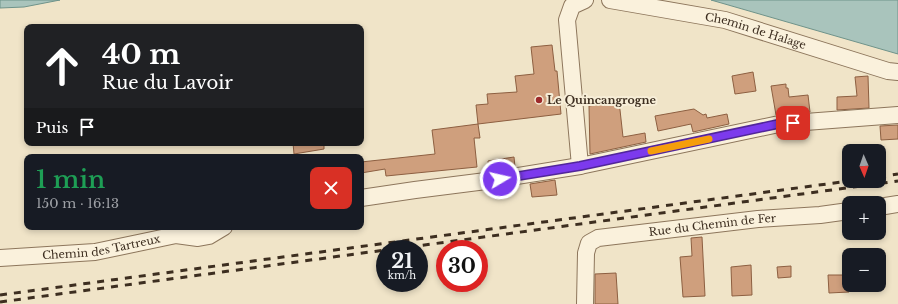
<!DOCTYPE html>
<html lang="fr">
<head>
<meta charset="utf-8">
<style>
  :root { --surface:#171b24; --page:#20242c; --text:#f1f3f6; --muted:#9ea1a6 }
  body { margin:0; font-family:"Libre Baskerville",serif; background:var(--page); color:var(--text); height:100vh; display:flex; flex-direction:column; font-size:15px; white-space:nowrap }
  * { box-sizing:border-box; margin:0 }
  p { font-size:13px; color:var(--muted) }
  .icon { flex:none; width:22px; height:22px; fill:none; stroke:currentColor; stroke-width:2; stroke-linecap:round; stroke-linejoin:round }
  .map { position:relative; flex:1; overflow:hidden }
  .panel { position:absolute; left:24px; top:154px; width:340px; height:76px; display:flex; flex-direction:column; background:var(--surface); border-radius:8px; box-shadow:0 2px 6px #0003 }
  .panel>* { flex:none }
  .banner { position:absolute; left:24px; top:24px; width:340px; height:122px; border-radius:8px; box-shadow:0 2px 6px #0003; background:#202124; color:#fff; overflow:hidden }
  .needle { width:26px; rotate:178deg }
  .tools { position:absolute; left:842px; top:144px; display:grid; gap:8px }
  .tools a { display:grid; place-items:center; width:44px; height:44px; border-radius:8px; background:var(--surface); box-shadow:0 2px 6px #0003; font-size:20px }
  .speed { position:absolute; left:376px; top:240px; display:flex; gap:8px; font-size:20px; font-weight:700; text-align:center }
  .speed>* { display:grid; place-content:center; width:52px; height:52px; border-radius:50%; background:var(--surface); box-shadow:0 2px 6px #0003; line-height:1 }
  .speed small { font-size:10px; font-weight:400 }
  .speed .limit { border:6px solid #d22; background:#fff; color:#111 }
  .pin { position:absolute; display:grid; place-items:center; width:34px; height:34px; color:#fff; margin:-17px; border-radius:8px; box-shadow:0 2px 6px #0006 }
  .me { position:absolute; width:44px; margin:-22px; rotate:81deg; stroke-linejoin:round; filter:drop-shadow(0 0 3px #0008) }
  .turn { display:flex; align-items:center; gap:14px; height:84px; padding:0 12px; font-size:18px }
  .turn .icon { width:52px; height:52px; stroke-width:2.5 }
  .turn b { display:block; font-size:28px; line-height:34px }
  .then { display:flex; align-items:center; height:38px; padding:0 12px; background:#0003; gap:8px; font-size:15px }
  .round { display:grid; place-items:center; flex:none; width:42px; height:42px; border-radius:8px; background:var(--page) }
  .summary { display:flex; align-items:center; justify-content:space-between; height:68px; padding:0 12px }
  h1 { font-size:24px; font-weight:600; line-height:30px; color:#1e9e55 }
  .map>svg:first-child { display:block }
</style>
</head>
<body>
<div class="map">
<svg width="898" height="304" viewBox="0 0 898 304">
  <rect width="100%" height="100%" fill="#f0e4c8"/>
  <path fill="#a9c4bc" stroke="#6f938a" d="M0,0H60L24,7L0,8Z
    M711,0H898V54Z"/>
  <path fill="#cf9f7d" stroke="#8d5f41" d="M552,45L555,71H557L561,114L478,124L476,105L488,104L487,94L517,92L515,76L534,74L531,47Z
    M753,72L756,91L735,94L732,76Z
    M868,76L869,108L837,110V97L857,96L855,77Z
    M786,84V88H788L789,97L808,95L810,112L776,115L771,86Z
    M619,101L623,137L645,133L646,142L590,154L589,106Z
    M694,109L703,115L706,114L707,118L727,114L729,124L693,132L691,124L658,131L655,116Z
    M478,124L480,138H474L477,167L386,176L385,169L361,173V162L435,154L432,130Z
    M898,125V139L881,140L880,126Z
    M293,143H324V149L294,154Z
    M514,157L515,167L489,171L488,161Z
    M555,180L557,195L532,197L530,184Z
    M702,237L705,296L683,297L680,257L692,256L691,238Z
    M751,265L752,295L732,296L731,267Z
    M791,266V277L778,278L777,267Z
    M616,273L618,304H595V274Z
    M828,275H849V292L829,293Z"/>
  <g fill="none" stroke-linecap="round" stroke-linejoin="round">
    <defs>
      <g id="minor">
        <path id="s1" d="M610,0L725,20L888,71L898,72"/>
        <path d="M580,166L567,20L572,6L585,0"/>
        <path d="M361,198L415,190L486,181L580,166L779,124L898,115"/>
        <path d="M879,207L898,204"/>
        <path id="s2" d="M0,258L95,252L176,235L198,238L209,236L224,227"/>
        <path id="s3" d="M585,304L586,253L589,243L598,238L758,219L820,215L849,211"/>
      </g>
    </defs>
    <use href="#minor" stroke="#8d765c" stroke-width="18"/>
    <use href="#minor" stroke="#faf1dc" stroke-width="16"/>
    <path stroke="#3d2e20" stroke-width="3" stroke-dasharray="7 7" stroke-linecap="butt" d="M879,177L898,174
      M395,249L898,181
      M0,295L849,181
      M0,302L385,250"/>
  </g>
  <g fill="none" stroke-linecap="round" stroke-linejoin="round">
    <defs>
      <path id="route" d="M500,179L580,166L778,124L793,123"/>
    </defs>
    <use href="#route" stroke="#51269a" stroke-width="10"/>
    <use href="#route" stroke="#7c3aed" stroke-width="7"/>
    <path stroke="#f59e0b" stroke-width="7" d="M651,151L709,139"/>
  </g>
  <circle fill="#9e2a2b" stroke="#f7eed8" stroke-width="1.5" cx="539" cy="100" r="4"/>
  <g text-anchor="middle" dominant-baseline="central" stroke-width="4" stroke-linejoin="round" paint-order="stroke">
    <g font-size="11" fill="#3d2e20" stroke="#f7eed8">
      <text stroke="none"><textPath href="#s1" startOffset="149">Chemin de Halage</textPath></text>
      <text stroke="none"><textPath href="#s3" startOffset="187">Rue du Chemin de Fer</textPath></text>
      <text stroke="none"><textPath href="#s2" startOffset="102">Chemin des Tartreux</textPath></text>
    </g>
    <g font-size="11" font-weight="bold" fill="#3d2e20" stroke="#f7eed8" text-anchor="start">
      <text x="547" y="100">Le Quincangrogne</text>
    </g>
  </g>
</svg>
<div class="tools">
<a><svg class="needle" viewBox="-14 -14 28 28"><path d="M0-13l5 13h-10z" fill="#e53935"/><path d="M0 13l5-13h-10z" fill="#9ea1a6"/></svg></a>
<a>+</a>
<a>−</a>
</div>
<div class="speed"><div>21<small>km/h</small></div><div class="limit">30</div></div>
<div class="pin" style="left:793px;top:123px;background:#d93025"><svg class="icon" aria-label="arrive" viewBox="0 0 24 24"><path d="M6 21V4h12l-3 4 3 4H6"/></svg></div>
<svg class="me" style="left:500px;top:179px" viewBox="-20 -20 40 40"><circle r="17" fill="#7c3aed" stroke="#fff" stroke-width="3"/><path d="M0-11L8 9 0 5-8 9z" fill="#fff"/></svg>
<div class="banner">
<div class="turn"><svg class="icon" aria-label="ahead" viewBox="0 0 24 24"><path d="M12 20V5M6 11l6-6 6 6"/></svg><div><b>40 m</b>Rue du Lavoir</div></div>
<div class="then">Puis<svg class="icon" aria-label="arrive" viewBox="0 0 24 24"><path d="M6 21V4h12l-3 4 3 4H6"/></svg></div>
</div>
<section class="panel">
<div class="summary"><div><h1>1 min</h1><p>150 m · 16:13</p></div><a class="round" style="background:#d93025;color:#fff"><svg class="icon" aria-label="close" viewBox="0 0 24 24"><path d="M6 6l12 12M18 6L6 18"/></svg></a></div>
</section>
</div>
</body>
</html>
